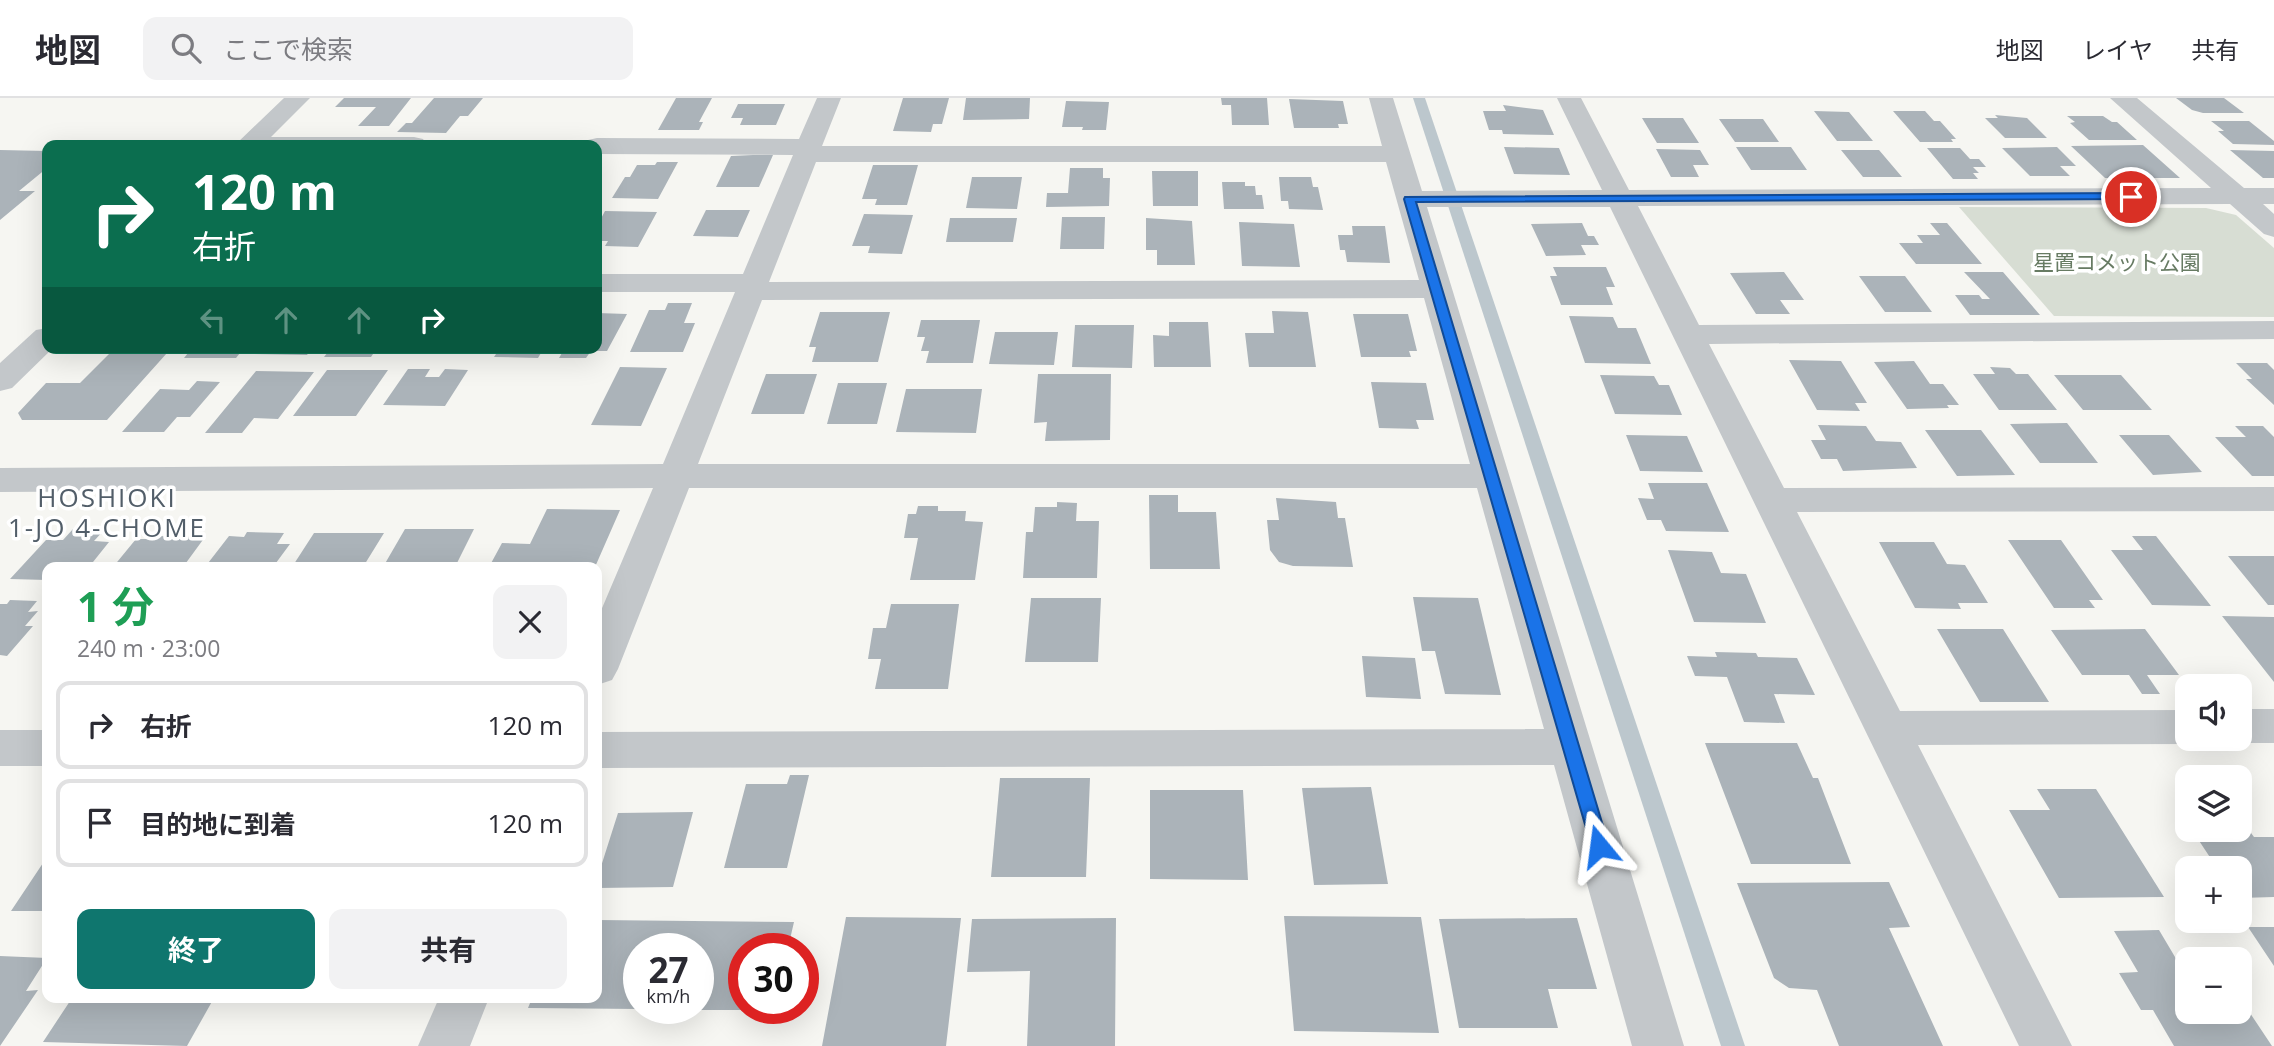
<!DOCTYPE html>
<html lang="ja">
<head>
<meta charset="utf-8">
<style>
  :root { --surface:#fff; --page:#f2f2f3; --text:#2b2b33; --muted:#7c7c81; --line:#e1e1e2; --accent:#0f766e }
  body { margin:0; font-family:"Open Sans","Noto Sans JP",sans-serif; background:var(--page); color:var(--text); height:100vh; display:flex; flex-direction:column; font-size:26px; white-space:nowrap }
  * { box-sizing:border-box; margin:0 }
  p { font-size:23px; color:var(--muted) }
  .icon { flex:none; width:38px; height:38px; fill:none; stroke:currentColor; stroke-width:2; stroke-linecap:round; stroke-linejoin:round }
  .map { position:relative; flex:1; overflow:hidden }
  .drawer { position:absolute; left:42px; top:464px; width:560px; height:441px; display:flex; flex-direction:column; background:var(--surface); border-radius:14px; box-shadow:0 7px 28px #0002 }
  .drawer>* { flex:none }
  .hud { position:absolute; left:42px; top:42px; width:560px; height:214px; border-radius:14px; box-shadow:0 7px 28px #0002; background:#0b6e4f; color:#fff; overflow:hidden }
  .fabs { position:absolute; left:2175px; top:576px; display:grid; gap:14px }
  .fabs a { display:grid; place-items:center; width:77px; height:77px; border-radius:14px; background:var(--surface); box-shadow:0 7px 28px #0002; font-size:35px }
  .speed { position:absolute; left:623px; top:835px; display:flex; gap:14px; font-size:35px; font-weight:700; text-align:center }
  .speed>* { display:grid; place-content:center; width:91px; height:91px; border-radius:50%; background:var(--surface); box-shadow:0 7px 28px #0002; line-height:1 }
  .speed small { font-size:18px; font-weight:400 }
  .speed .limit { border:10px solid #d22; background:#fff; color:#111 }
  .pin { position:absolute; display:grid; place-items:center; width:60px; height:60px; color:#fff; margin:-30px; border:4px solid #fff; border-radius:50%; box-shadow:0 2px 7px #0007 }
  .me { position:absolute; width:77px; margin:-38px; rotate:344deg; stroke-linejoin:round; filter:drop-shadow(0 0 5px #0008) }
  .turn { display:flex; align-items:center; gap:24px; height:147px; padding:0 35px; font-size:32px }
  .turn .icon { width:91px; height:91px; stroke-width:2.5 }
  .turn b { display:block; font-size:49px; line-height:60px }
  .lanes { display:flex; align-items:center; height:66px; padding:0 35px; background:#0003; justify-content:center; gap:35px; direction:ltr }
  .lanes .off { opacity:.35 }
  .round { display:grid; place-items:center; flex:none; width:74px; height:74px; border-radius:14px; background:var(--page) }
  .head { display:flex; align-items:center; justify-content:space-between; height:119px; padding:0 35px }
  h1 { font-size:42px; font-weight:700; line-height:52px; color:#1e9e55 }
  .cta { display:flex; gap:14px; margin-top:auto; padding:14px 35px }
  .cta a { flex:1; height:80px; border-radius:14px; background:var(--accent); color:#fff; font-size:28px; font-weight:700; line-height:80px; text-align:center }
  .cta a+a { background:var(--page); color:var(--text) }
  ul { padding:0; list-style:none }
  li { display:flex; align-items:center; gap:21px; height:88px; margin:0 14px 10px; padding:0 21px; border:4px solid var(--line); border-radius:14px }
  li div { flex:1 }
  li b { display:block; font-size:26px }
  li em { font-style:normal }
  header { display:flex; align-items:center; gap:42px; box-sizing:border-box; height:98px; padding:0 35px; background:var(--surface); border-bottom:2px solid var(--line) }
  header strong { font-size:33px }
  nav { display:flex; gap:38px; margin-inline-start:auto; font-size:24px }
  .search { width:490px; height:63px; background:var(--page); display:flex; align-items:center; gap:18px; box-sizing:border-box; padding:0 24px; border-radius:14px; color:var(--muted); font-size:26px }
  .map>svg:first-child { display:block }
</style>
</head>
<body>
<header>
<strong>地図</strong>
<div class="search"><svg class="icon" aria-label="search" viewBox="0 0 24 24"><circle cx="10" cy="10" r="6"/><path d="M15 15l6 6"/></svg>ここで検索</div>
<nav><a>地図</a><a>レイヤ</a><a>共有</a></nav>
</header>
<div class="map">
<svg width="2274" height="948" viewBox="0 0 2274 948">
  <rect width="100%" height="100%" fill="#f6f6f2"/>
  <path fill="#d7ddd3" d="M1959,109L2206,110L2236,117L2274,150V219L2054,218Z"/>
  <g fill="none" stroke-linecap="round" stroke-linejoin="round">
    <path fill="#bcc7cd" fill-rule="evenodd" d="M1413,0H1425L1745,948H1721Z"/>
  </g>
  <path fill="#abb3b9" d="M344,0H411L389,28H358L376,9H335Z
    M434,0H483L468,18H460L446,35L397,34L406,25H412Z
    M676,0H712L699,24H703L699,32H658Z
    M903,0H949L942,26H933L931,34L893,33Z
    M966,0H1030L1029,21L963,22Z
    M1221,0H1267L1269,27H1232L1231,7H1222Z
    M2176,0H2224L2244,15H2203L2192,12Z
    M1289,1L1343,3L1348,26H1338L1339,30H1294Z
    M1066,3L1109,4L1106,32H1082L1083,29H1062Z
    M738,6H785L776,27H740L743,20H731Z
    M1503,7L1543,12L1554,37L1503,36L1502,32H1489L1483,13H1506Z
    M1814,13L1849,14L1873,43H1837Z
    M1893,13H1925L1934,23H1940L1956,41H1951L1953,44H1920Z
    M1995,17L2027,20L2047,40H2005L1985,20H1998Z
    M2067,18H2103L2112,24H2117L2137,42H2089L2070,25L2075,24Z
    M1642,20H1683L1699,45H1657Z
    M1719,21H1763L1779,44H1735Z
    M2211,23H2249L2274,43V47L2233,46L2218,33H2224Z
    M2143,47L2180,80H2105L2071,48Z
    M1504,49L1559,50L1570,77L1514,76Z
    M1736,49H1791L1807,72H1751Z
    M2057,49L2076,68H2060L2070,78H2030L2002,50Z
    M1927,50H1960L1970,61H1979L1986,69H1973L1979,75H1973L1978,81H1953Z
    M1656,51L1700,52L1709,67H1693L1699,79H1671Z
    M0,52L47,53V70L19,93H35L0,122Z
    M1841,52H1879L1902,79H1863Z
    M2230,52L2274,53V80H2263Z
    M753,57H773L759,89H716L731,58Z
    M657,64H678L658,101L612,100L625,79H630L637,67H655Z
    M873,67H918L907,107H875L877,101H862Z
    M1070,70H1103V80H1110L1109,108L1046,109L1047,95H1068Z
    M1152,73H1198V108H1153Z
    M972,79H1022L1017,111L966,110Z
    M1279,79H1311L1313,89H1318L1323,112L1289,111L1288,103H1281Z
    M1222,84H1245V88H1255L1256,97H1262L1264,111H1224Z
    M706,112H750L738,139L693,138Z
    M605,113L657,114L638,149L605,148L608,143H597V128Z
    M864,116L913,117L902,156L868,155L870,148H852Z
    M1062,119H1105L1104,151H1060Z
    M950,120H1017L1013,144H946Z
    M1146,120L1192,123L1195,167H1157V152H1146Z
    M1239,124L1294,126L1300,169L1242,168Z
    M1582,125L1588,138H1594L1599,147H1581L1586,157L1546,158L1531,126Z
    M1930,125H1947L1982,166H1916L1899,145H1923L1917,137H1940Z
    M1352,128H1385L1390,165L1347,164L1345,152H1340L1338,137H1353Z
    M1553,169H1606L1615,189H1606L1613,207H1561L1550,178H1557Z
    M1784,174L1804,202H1780L1790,216H1756L1730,175Z
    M1964,174H2003L2040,217H1970L1955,197H1979L1982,201H1990Z
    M1859,178H1905L1932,214H1885Z
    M668,205H692L684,225H695L683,254H630L649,212H665Z
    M1272,213L1308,214L1316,269H1249L1245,235H1274Z
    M820,214H890L878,264H812L816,249H809Z
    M597,215L627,216L607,253H591L586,260H559L565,250H597Z
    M1353,216H1408L1417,253H1409L1411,259H1361Z
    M1569,218L1613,219L1618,230H1636L1651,266L1585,265Z
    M921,222H980L973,265H926L929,253H921L925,239H917Z
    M1169,224H1208L1211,269H1154L1153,237L1169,238Z
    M1075,227H1134L1132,270L1072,269Z
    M995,234H1058L1054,267L989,266Z
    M192,250H244L236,260H184Z
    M259,250H312L307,257L254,256Z
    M331,250H377L371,259H324Z
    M431,250H482L480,253H430Z
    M500,250H544L538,260L494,259Z
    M110,255H167L107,322H22L18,315L46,285H80Z
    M1789,262L1841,263L1867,305H1855L1860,313L1817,312Z
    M1914,263L1930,286H1943L1959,307H1947L1949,310L1907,311L1874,264Z
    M2236,265H2267L2274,272V307L2246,281H2252Z
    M620,269L667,270L641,328L591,327Z
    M1990,269L2010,270L2016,276H2028L2057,312H1999L1973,276H1995Z
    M408,271H430L425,279H439L445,271L468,272L445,308L383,307Z
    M327,272H388L356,318H293Z
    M256,273L314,274L278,321L254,320L242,335H205Z
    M766,276H817L804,316H751Z
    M1038,276H1111L1110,342L1045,343L1047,324L1034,325Z
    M1600,277L1654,278L1659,287H1669L1682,317L1615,316Z
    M2054,277H2121L2152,312H2083Z
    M197,283L220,284L190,319H177L164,334H122L160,291L189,292Z
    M1371,284L1426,285L1434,322H1416L1419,331L1379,330Z
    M838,285H887L877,326H827Z
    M906,291H982L976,335L896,334Z
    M2067,325L2098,365H2040L2010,326Z
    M1818,327L1866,328L1876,343L1901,344L1917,370L1843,373L1837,361H1821L1811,342H1826Z
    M2235,328H2263L2274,339V378H2252L2215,339H2246Z
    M1925,332H1981L2015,377L1957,378Z
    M1626,337L1687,338L1703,374L1640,373Z
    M2119,337H2169L2202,374L2153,377Z
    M1648,385H1707L1729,434L1666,433L1661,422H1647L1638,400L1654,401Z
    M1149,397H1178V414H1216L1220,471H1150Z
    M1276,400L1336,404L1338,420H1345L1353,469L1293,468L1279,464L1270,452L1267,422H1279Z
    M1057,404L1077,405L1076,423H1099L1097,480H1023L1026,434H1033L1035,409H1057Z
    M918,408H938V413H966L965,423L983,424L975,482H910L918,440H904L908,416H916Z
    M547,411L620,412L595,469H489L502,445L530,446Z
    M73,431H105L94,443L109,444L89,469H47V482L10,481L46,442H63Z
    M405,431H474L455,469H383Z
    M247,434L284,435L277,446H290L273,469H205L229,438L244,439Z
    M314,435H384L363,469H292Z
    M156,438L205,439L183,469H113L136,441H154Z
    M2132,438H2156L2211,508L2152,507L2111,452H2143Z
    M2008,442H2061L2103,502H2089L2095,510H2054Z
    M1879,444H1934L1947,466L1965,467L1988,505H1958L1961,511L1915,510Z
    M1668,452L1712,454L1721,475L1746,476L1766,525L1694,524Z
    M2228,458H2274V507H2268Z
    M1413,499L1478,500L1501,597L1445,596L1435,553H1422Z
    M1031,500H1101L1098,564H1025Z
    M10,502L37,503L28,514L38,513L25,528H33L7,558L0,557V506H7Z
    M891,506H959L948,591H875L881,561H868L873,530H886Z
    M2222,518L2274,519V584Z
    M1937,531H2003L2049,604H1980Z
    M2145,531L2179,577H2147L2160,596H2142L2129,577H2082L2051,532Z
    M1715,554L1756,555L1758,559L1797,560L1815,597L1774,596L1785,625L1744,624L1727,579L1695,578L1687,558L1717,559Z
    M1362,558L1415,560L1421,601L1366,599Z
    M1705,645H1797L1813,680H1818L1851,766H1751Z
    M790,677H809L787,770H724L746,686H787Z
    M1000,680H1090L1086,779H991Z
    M1371,689L1388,786L1314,787L1302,690Z
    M2037,691H2096L2164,799L2059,800L2009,712H2050Z
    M1150,692H1243L1248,782L1150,781Z
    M693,714L673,789L597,790V781L618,715Z
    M2240,720L2254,739H2274V799L2240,800V770H2217L2192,732H2240Z
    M47,759V813H11Z
    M1889,784L1910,829L1889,830L1943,948H1839L1817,892L1789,890L1774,880L1737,785Z
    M1284,818L1421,819L1439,935L1294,933Z
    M846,819L961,820L946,948H822Z
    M1116,820L1115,948H1027L1030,873L967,874L972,821Z
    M1577,820L1597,891H1548L1558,930H1459L1439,821Z
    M597,822L794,824L788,850H744V912H698V850H639V911L528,910L532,900H597Z
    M2248,829H2274V868Z
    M2159,832L2178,864H2188V914H2240V900L2272,948H2174L2153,912H2141L2119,875L2138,874L2114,833Z
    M0,858L47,860L26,893L38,892L0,948Z
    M72,900H214L187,948L43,944Z"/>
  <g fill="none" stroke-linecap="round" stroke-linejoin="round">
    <path fill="#c3c7ca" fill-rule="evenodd" d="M284,0H310L271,39H414L423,41L427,47H235Z
      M817,0H841L822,48H1382L1369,0H1393L1422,93L1602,92L1557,0H1581L1629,92L2211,90L2110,0H2137L2244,90H2274V106H2263L2274,116V139L2264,136L2230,106L1638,108L1699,227L2274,223V241L1709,246L1784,390L2274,389V413L1797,414L1900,613L2188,612V640H2204L2188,646L1918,647L2072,948H2019L1610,109H1427L1684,948H1632L1554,667L597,670V634L1544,631L1477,390H689L618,571L612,582L597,587V522L653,390L0,394V370L663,366L735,194H597V176H743L793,57L597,56V47H585L588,42L597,40L799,41ZM816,64H1386L1419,182L769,184ZM1424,200L1470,366H698L762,202Z
      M47,230V250H53L12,290L0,293V265L36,232Z
      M2240,611H2274V645H2240L2226,640H2240Z
      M0,632H47V668H0Z
      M439,900H489L470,948H418Z"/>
  </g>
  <path fill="#1a73e8" stroke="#114b97" stroke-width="2" d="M2131,95L2137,99L2135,101L1416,104L1609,748L1606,754L1599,757L1593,754L1404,101L1405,99Z"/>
  <g text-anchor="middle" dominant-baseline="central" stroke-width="7" stroke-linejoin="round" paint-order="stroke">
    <g font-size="21" fill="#677b63" stroke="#fff">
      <text x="2117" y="164">星置コメット公園</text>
    </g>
    <g font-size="26" letter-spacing="2" fill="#525e69" stroke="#fff">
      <text x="107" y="399">HOSHIOKI<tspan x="107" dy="30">1-JO 4-CHOME</tspan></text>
    </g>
  </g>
</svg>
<div class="fabs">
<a><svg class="icon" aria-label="sound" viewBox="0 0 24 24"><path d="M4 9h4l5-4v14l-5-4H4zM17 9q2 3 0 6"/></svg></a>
<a><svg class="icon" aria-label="layers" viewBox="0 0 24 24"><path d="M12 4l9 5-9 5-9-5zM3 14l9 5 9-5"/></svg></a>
<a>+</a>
<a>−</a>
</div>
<div class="speed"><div>27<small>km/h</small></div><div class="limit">30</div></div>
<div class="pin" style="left:2131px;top:99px;background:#d93025"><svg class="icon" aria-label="arrive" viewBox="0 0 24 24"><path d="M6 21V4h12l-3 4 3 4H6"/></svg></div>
<svg class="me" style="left:1599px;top:748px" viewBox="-20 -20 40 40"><path d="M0-17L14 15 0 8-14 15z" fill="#1a73e8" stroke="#fff" stroke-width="4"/></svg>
<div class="hud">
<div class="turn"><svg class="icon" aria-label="right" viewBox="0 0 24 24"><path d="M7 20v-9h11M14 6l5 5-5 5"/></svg><div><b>120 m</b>右折</div></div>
<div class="lanes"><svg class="icon off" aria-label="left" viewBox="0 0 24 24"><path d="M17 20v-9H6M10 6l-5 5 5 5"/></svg><svg class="icon off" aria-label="ahead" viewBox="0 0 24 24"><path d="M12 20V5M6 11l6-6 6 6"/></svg><svg class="icon off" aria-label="ahead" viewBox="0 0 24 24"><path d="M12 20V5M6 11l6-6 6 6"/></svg><svg class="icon" aria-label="right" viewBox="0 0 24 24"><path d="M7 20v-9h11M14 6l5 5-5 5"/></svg></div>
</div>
<section class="drawer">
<div class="head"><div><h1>1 分</h1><p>240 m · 23:00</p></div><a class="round"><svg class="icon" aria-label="close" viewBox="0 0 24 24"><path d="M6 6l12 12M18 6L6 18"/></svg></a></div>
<ul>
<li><svg class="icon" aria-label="right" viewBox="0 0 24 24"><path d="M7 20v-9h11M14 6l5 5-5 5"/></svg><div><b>右折</b></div><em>120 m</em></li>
<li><svg class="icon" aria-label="arrive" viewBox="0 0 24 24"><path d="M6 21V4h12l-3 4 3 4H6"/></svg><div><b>目的地に到着</b></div><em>120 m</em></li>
</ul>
<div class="cta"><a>終了</a><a>共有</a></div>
</section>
</div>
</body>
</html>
